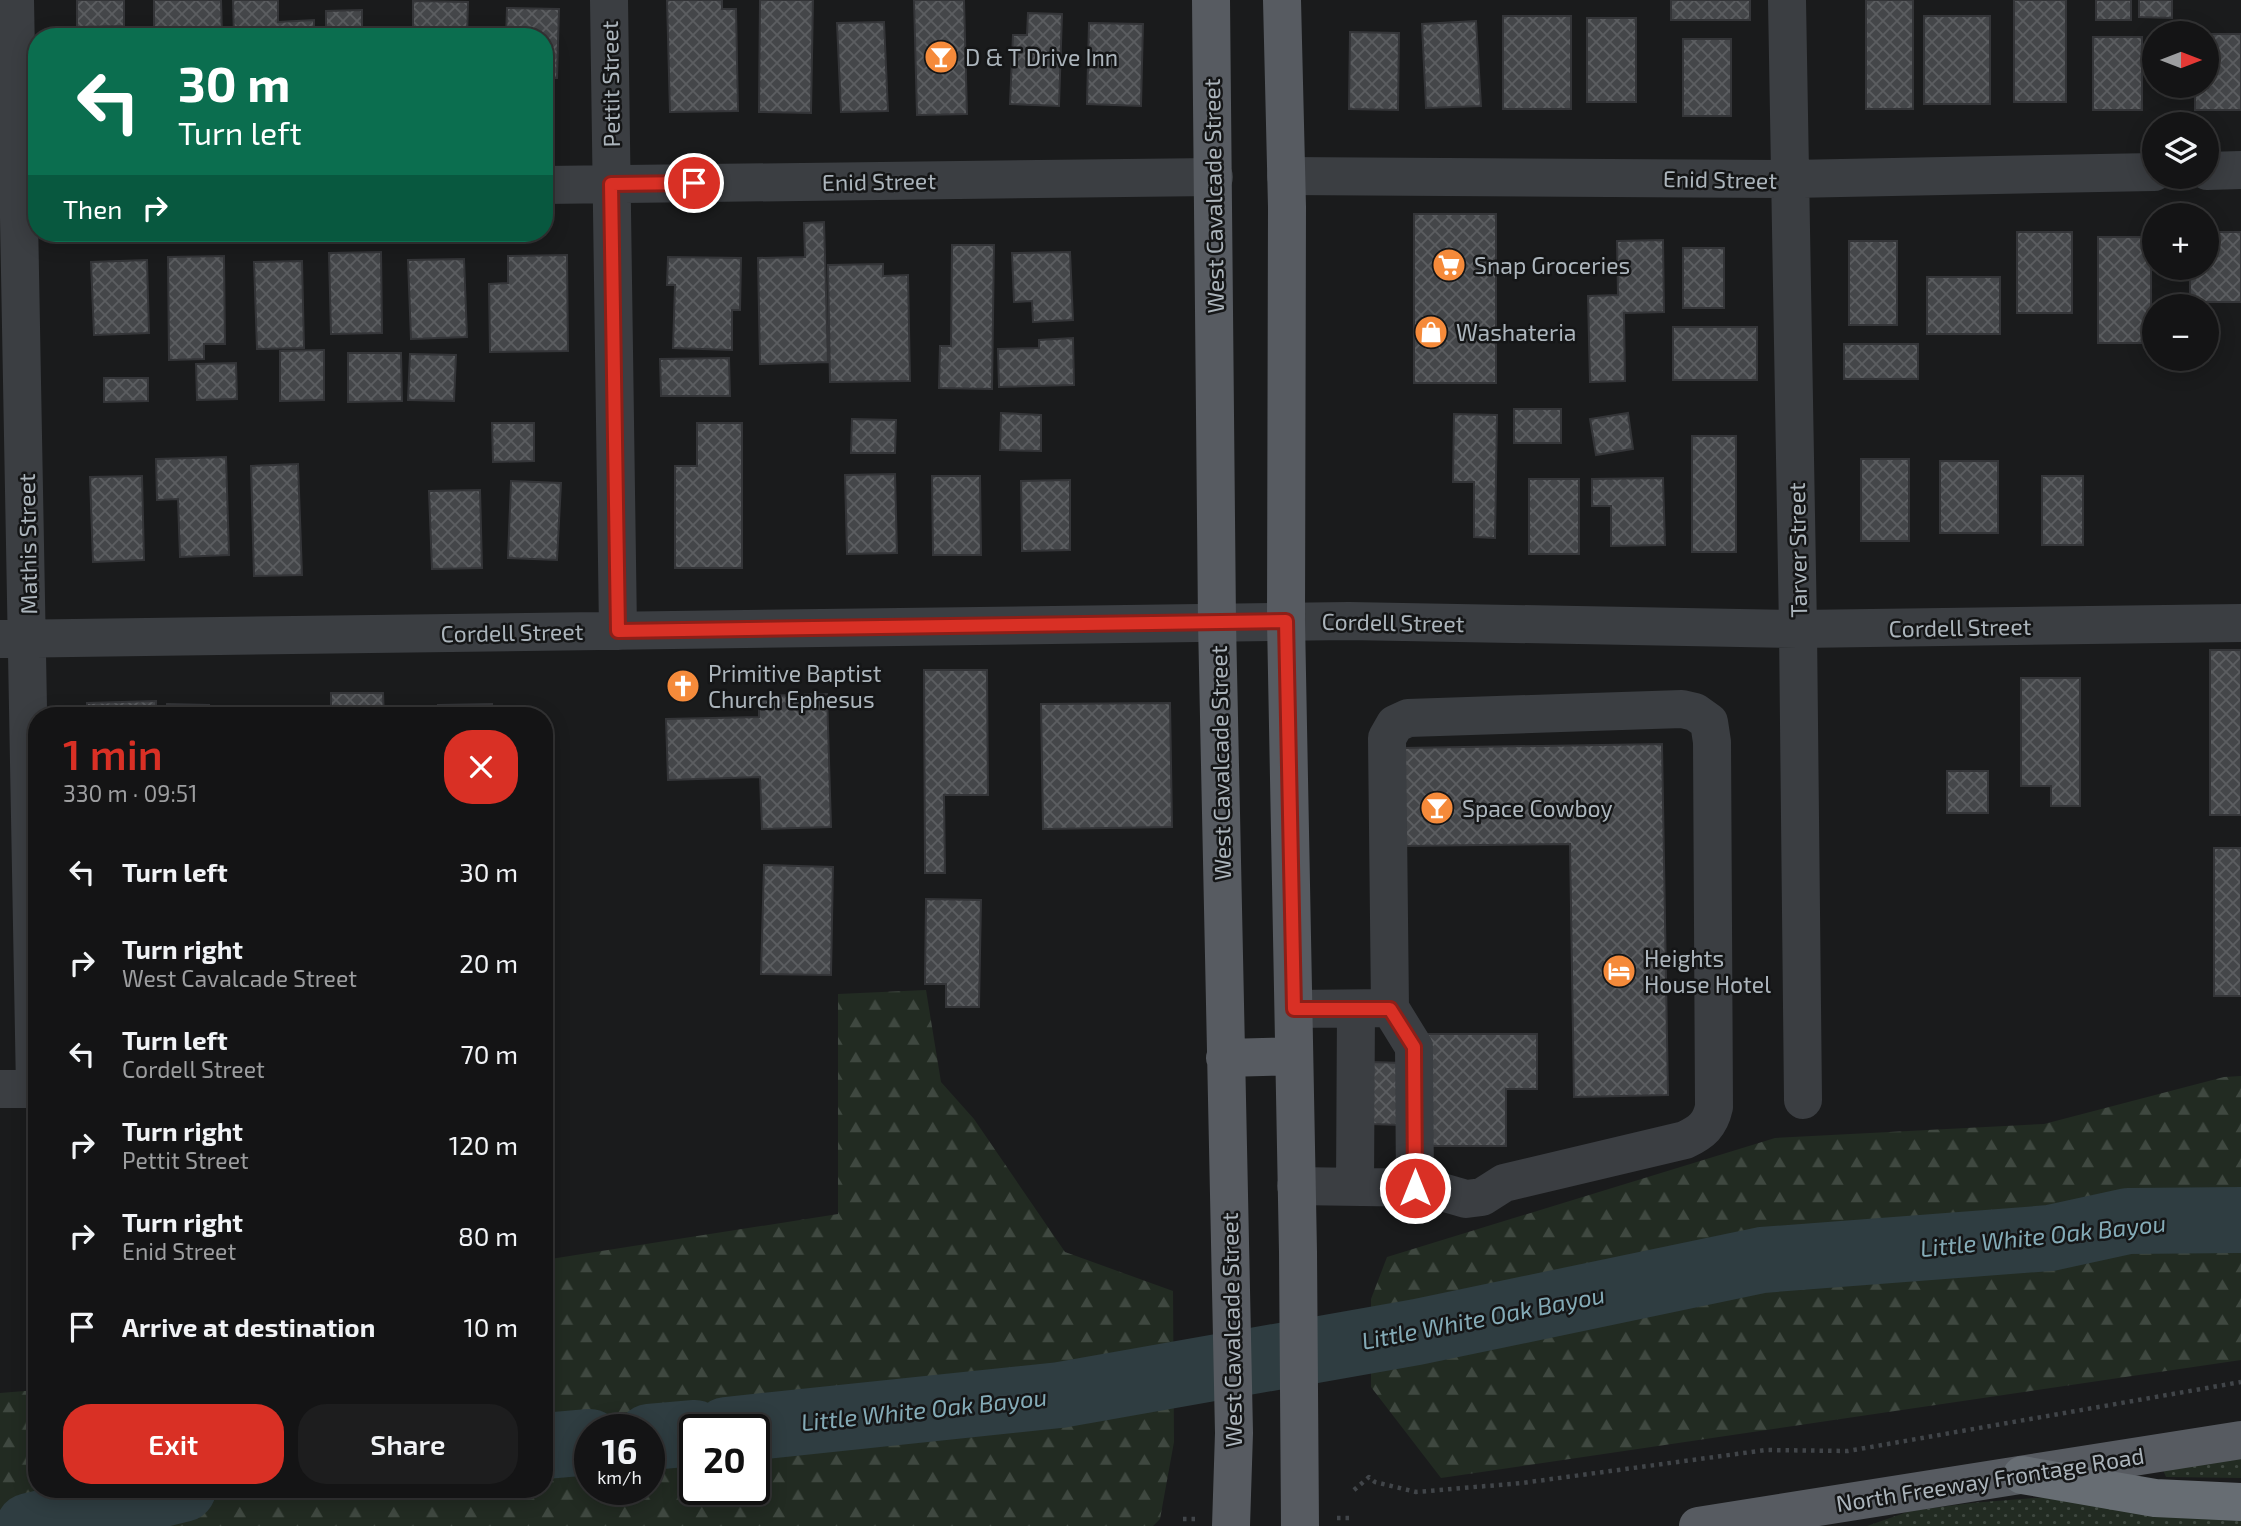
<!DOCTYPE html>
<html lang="en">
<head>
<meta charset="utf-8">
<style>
  :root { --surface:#141415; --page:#1d1d1e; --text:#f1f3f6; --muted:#9d9ea0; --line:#333334; --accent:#d93025 }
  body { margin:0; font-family:"Exo 2",sans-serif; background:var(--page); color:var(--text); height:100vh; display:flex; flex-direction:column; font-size:26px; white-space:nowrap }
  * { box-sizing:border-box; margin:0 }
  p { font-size:23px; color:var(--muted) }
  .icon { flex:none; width:38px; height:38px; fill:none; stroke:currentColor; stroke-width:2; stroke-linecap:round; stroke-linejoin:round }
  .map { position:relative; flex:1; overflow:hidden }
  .sheet { position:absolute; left:28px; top:707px; width:525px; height:791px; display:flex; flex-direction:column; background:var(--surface); border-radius:28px; box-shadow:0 4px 18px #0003,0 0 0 2px var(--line) }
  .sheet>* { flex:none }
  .banner { position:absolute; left:28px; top:28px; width:525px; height:214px; border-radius:28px; box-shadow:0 4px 18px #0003,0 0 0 2px var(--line); background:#0b6e4f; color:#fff; overflow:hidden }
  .needle { width:46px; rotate:90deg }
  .buttons { position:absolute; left:2142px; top:21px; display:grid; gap:14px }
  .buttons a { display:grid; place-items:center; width:77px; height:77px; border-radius:50%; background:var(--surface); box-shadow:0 4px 18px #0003,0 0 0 2px var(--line); font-size:35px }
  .speed { position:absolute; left:574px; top:1414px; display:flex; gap:14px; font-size:35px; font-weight:700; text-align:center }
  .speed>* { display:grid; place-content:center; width:91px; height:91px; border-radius:50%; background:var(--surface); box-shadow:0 4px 18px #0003,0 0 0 2px var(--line); line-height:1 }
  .speed small { font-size:18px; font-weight:400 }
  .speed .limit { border:4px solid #111; border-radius:10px; background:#fff; color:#111 }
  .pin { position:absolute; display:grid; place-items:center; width:60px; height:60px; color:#fff; margin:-30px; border:4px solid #fff; border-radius:50%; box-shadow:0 2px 7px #0007 }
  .me { position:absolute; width:77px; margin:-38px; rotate:0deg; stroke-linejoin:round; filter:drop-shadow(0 0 5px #0008) }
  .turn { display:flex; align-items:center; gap:24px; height:147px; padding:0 35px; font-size:32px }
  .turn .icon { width:91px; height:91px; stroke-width:2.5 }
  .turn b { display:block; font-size:49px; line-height:60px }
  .then { display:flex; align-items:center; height:66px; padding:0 35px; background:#0003; gap:14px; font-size:26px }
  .round { display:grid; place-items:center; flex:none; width:74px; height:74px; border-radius:28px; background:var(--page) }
  .headline { display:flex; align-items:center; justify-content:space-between; height:119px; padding:0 35px }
  h1 { font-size:42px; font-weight:600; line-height:52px; color:var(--accent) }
  .button { display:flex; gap:14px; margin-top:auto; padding:14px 35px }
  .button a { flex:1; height:80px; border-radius:28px; background:var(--accent); color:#fff; font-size:28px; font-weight:600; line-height:80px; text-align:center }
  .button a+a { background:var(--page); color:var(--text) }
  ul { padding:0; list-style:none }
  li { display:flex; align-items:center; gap:21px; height:91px; padding:0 35px }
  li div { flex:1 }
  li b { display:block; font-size:26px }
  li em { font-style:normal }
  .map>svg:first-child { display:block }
</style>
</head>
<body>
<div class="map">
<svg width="2241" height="1526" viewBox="0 0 2241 1526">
  <defs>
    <pattern id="grass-dots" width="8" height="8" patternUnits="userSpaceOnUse" patternTransform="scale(1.75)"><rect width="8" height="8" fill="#222b22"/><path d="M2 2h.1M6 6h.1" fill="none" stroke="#3f4840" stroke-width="1.8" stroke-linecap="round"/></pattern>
    <pattern id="forest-firs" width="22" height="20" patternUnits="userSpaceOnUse" patternTransform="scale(1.75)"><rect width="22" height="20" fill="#222b22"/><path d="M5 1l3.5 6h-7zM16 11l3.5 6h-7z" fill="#3f4840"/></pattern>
    <pattern id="building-cross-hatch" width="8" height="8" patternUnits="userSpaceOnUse" patternTransform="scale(1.75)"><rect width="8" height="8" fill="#444649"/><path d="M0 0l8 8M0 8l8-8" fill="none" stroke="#5c5e61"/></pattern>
  </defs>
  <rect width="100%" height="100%" fill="#1a1b1c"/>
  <path fill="url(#grass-dots)" d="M2241,1455V1478L2166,1477L2163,1470Z
    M2048,1497L2241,1510V1526H1867L1910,1511L1971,1503Z"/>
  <path fill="url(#forest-firs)" fill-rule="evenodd" d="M926,990L941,1082L974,1119L1065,1252L1173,1291L1174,1442L1160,1519L1153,1526H0V1393L37,1390V1489H544V1260L838,1214V994ZM590,1430H649V1489H590ZM695,1430H754V1489H695Z
    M2241,1076V1360L1441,1478L1371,1387V1299L1387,1257L1775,1138L2044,1124L2224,1077Z"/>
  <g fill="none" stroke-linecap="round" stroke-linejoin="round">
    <path stroke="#2f3d41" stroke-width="66" d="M726,1430L1060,1395L1417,1332L1762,1260L2050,1238L2128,1221L2241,1220
      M649,1437L695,1433
      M544,1446L590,1442
      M29,1526L183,1489"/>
  </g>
  <path fill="url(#building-cross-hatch)" stroke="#343538" stroke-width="2" d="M77,0H124V26L77,27Z
    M154,0H221L222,36L154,37Z
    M233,0H278V22L314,20V37H234Z
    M667,0H722V9H736L738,111L670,112Z
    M760,0H813L811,113L759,112Z
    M914,0H964L967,114L917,115Z
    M1671,0H1750V20H1671Z
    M1866,0H1913V109H1866Z
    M2014,0H2066V102H2014Z
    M2096,0H2131V20H2096Z
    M2139,0H2172V18L2139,17Z
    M413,1L468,2L467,37H413Z
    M507,8L559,9L557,78H544V37H506Z
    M362,10V32L393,31V37H326V11Z
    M1028,13L1062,14L1059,106L1010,104L1013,35H1027Z
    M1503,16H1571V109H1503Z
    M1924,16H1990V104H1924Z
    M1587,18H1636V102H1587Z
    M1476,21L1481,106L1426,108L1422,24Z
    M884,22L888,111L841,112L837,23Z
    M1089,23L1143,24L1141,106L1087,104Z
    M1350,32L1399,33L1398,110L1349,109Z
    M2207,34H2241V110H2195V86H2207Z
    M2093,37H2142V110H2093Z
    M1683,39H1731V116H1683Z
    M1414,214H1496V383H1414Z
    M824,222L828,362L760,364L758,258L805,257L804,223Z
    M2017,232H2072V313H2017Z
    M2207,232H2241V302H2190V268H2207Z
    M2098,237H2151V343H2098Z
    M1663,240L1664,312L1624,313L1625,381L1590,382L1588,296L1618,295L1617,241Z
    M1849,241H1897V325H1849Z
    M952,245H994L992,389L939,388L940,346H951Z
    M1683,248H1724V308H1683Z
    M381,252L382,333L331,334L329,253Z
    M1070,252L1073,320L1033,322L1032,301L1014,302L1012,253Z
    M567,255L568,351L490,352L489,284L508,283V256Z
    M224,256L225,344H204V359L169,360L168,257Z
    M668,257L741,258L740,310H732V350L673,348L675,285H667Z
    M464,259L467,337L411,339L408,260Z
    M147,260L149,333L94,335L91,262Z
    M302,261L304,348L257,349L254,262Z
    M883,264V276L908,275L910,381L830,382L828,265Z
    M1927,277H2000V334H1927Z
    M1673,327H1757V380H1673Z
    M1073,338L1074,385L999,387L998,349L1039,348V340Z
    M1844,344H1918V379H1844Z
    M324,350V400L280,401V351Z
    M348,353H401L402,401L348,402Z
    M410,354L456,355L454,401L408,400Z
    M729,358L730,396H661L660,359Z
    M236,363L237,399L197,400L196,364Z
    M104,378H148V401L104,402Z
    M1514,409H1561V443H1514Z
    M1001,413L1041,415V451L1000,450Z
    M1628,413L1633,449L1596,455L1590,419Z
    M1454,414L1497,415L1495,538L1474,537V482H1453Z
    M852,419L896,420L895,453H851Z
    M492,423H534V461L493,462Z
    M697,423H742V568H675V466H697Z
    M1692,436H1736V552H1692Z
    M226,457L229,555L180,557L178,499L157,500L156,459Z
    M1861,459H1909V541H1861Z
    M1940,461H1998V533H1940Z
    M298,464L302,575L254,576L251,466Z
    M895,474L897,553L847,554L845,475Z
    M142,476L144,560L93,562L90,477Z
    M932,476H980L981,555H933Z
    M2042,476H2083V545H2042Z
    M1663,478L1665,545L1611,546V506H1592V479Z
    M1529,479H1579V554H1529Z
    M1070,480V550L1022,551L1021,481Z
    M511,481L561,483L557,560L508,558Z
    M480,490L482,568L432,569L429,491Z
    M2210,650H2241V815H2210Z
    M924,670H987L988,795H944L945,873H925Z
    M2021,678H2080V806H2051V786H2021Z
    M331,693H383L384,716H331Z
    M827,694L831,827L762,829L760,777L668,780L666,719L759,717V696Z
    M156,701V716H87V703Z
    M1170,703L1172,827L1043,829L1041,704Z
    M167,704L209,705V716H166Z
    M492,704V716H438V705Z
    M1662,744L1668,1095L1574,1097L1570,844L1404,846L1403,748Z
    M1947,771H1988V813H1947Z
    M2214,848H2241V996H2214Z
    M764,865L833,867L831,975L761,974Z
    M926,899L981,900L979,1007H946V984H925Z
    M1426,1034H1537V1089H1506V1146H1426Z
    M1371,1062L1403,1063V1125L1370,1124Z"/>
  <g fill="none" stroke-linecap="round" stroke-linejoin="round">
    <path stroke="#414549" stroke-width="4.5" stroke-dasharray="3.5 5" stroke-linecap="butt" d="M1354,1490L1369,1477L1375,1482L1416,1492L1522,1483L1766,1450L1848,1451L2241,1382
      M1337,1518H1350
      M1183,1519H1195"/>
    <path stroke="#3b3e42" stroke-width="38" d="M15,0L35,1089
      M609,0L618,631
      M1787,0L1798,629L1803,1100
      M2207,171L2241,170
      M1286,176L1790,179L2154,172
      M544,185L1214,177
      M0,639L1349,621L1798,629L2241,623
      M1390,1008L1414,1047L1415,1188
      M1294,1009L1390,1008L1387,738L1395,724L1408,718L1682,709L1695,712L1709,722L1712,742L1714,1107C1710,1125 1702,1132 1685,1140L1504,1183L1482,1197L1466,1199L1428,1188L1296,1186
      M0,1089H37
      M1355,1186L1356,1010"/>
    <path stroke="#575b61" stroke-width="38" d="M1211,0L1217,622L1234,1433L1231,1526
      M1282,0L1287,207L1286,621L1298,1252L1300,1526
      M1225,1058L1294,1056
      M1698,1526L2241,1440"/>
    <path stroke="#676d73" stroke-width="38" d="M2022,1475L2155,1498L2241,1502"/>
  </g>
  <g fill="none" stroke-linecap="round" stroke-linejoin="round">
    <defs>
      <path id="route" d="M694,183L611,184L618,631L1286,621L1294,1009H1390L1414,1047L1415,1188"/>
    </defs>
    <use href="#route" stroke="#8d1f18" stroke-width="18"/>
    <use href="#route" stroke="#d93025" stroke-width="12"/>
  </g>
  <defs>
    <symbol id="bar-disc" viewBox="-11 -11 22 22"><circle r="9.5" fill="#f58a3a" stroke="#151617"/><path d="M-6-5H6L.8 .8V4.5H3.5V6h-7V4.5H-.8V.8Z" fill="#fff"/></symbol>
    <symbol id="supermarket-disc" viewBox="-11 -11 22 22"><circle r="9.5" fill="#f58a3a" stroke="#151617"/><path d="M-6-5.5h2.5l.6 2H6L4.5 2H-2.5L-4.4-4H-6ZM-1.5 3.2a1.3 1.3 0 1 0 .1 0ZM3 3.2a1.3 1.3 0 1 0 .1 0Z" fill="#fff"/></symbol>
    <symbol id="shop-disc" viewBox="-11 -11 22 22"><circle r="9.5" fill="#f58a3a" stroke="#151617"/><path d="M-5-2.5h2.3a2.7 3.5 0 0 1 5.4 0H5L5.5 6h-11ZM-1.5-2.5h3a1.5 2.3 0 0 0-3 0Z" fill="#fff"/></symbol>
    <symbol id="church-disc" viewBox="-11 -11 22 22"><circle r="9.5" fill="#f58a3a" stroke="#151617"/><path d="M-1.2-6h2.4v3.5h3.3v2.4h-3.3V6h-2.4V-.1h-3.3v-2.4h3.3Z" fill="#fff"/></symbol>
    <symbol id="hotel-disc" viewBox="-11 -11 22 22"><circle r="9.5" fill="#f58a3a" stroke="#151617"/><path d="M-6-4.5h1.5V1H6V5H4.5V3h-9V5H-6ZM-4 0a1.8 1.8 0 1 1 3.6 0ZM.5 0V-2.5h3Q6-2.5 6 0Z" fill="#fff"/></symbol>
  </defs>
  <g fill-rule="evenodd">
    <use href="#bar-disc" x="922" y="38" width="38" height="38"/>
    <use href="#supermarket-disc" x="1430" y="246" width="38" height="38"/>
    <use href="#shop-disc" x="1412" y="313" width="38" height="38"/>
    <use href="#church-disc" x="664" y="667" width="38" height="38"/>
    <use href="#bar-disc" x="1418" y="789" width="38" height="38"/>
    <use href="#hotel-disc" x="1600" y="952" width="38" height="38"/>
  </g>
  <g text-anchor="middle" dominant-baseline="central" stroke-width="5" stroke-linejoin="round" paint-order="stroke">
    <g font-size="23" fill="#acb5bc" stroke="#151617" text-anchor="start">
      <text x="965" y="57">D &amp; T Drive Inn</text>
      <text x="1474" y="265">Snap Groceries</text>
      <text x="1456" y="332">Washateria</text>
      <text x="708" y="673">Primitive Baptist<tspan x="708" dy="26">Church Ephesus</tspan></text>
      <text x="1462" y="808">Space Cowboy</text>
      <text x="1644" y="958">Heights<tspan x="1644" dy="26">House Hotel</tspan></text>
    </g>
    <g font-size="23" fill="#acb5bc" stroke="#151617">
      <text transform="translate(610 84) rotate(-91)">Pettit Street</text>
      <text transform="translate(1720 179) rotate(1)">Enid Street</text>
      <text transform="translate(879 181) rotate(-1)">Enid Street</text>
      <text transform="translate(1213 196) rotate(-91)">West Cavalcade Street</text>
      <text transform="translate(27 544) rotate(-91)">Mathis Street</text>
      <text transform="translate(1797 550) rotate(-91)">Tarver Street</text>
      <text transform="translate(1393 622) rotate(1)">Cordell Street</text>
      <text transform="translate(1960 627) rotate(-1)">Cordell Street</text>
      <text transform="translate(512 632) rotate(-1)">Cordell Street</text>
      <text transform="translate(1220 763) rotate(-91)">West Cavalcade Street</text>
      <text transform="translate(1231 1330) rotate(-91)">West Cavalcade Street</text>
      <text transform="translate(1990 1479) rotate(-9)">North Freeway Frontage Road</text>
    </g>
    <g font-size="24" font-style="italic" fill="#84abb7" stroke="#151617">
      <text transform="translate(2043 1235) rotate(-6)">Little White Oak Bayou</text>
      <text transform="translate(1483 1317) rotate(-11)">Little White Oak Bayou</text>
      <text transform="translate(924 1409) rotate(-6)">Little White Oak Bayou</text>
    </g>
  </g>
</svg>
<div class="buttons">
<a><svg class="needle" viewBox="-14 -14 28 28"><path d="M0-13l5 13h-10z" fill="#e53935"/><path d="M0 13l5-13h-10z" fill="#9d9ea0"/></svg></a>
<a><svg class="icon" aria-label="layers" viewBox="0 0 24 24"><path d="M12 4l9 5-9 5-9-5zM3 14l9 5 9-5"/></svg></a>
<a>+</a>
<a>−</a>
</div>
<div class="speed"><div>16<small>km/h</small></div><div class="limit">20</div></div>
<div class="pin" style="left:694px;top:183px;background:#d93025"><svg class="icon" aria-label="arrive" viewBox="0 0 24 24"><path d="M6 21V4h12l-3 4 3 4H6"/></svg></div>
<svg class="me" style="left:1415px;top:1188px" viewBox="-20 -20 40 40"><circle r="17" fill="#d93025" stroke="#fff" stroke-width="3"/><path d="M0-11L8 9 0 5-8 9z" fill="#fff"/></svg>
<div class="banner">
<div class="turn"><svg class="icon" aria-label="left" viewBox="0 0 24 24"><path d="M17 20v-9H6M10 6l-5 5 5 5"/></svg><div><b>30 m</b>Turn left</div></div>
<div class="then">Then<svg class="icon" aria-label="right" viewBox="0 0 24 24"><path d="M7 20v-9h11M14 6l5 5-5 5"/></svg></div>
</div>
<section class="sheet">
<div class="headline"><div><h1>1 min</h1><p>330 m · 09:51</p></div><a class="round" style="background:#d93025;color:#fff"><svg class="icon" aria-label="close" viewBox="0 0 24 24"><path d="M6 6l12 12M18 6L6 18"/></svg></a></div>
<ul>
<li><svg class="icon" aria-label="left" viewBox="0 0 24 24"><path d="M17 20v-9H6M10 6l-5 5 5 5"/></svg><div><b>Turn left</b></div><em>30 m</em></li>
<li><svg class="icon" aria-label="right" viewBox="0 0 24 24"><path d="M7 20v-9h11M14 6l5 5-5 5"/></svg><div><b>Turn right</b><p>West Cavalcade Street</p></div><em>20 m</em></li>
<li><svg class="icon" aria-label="left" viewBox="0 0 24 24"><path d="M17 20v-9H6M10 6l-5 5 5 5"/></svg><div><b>Turn left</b><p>Cordell Street</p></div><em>70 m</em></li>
<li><svg class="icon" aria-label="right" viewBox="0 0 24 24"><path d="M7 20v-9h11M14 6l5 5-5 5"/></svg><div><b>Turn right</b><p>Pettit Street</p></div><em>120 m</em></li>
<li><svg class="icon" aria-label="right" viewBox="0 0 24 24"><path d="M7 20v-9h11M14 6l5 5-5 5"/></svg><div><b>Turn right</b><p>Enid Street</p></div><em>80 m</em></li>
<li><svg class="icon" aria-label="arrive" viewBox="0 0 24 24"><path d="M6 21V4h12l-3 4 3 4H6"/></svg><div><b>Arrive at destination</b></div><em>10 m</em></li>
</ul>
<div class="button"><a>Exit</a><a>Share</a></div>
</section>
</div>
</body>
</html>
